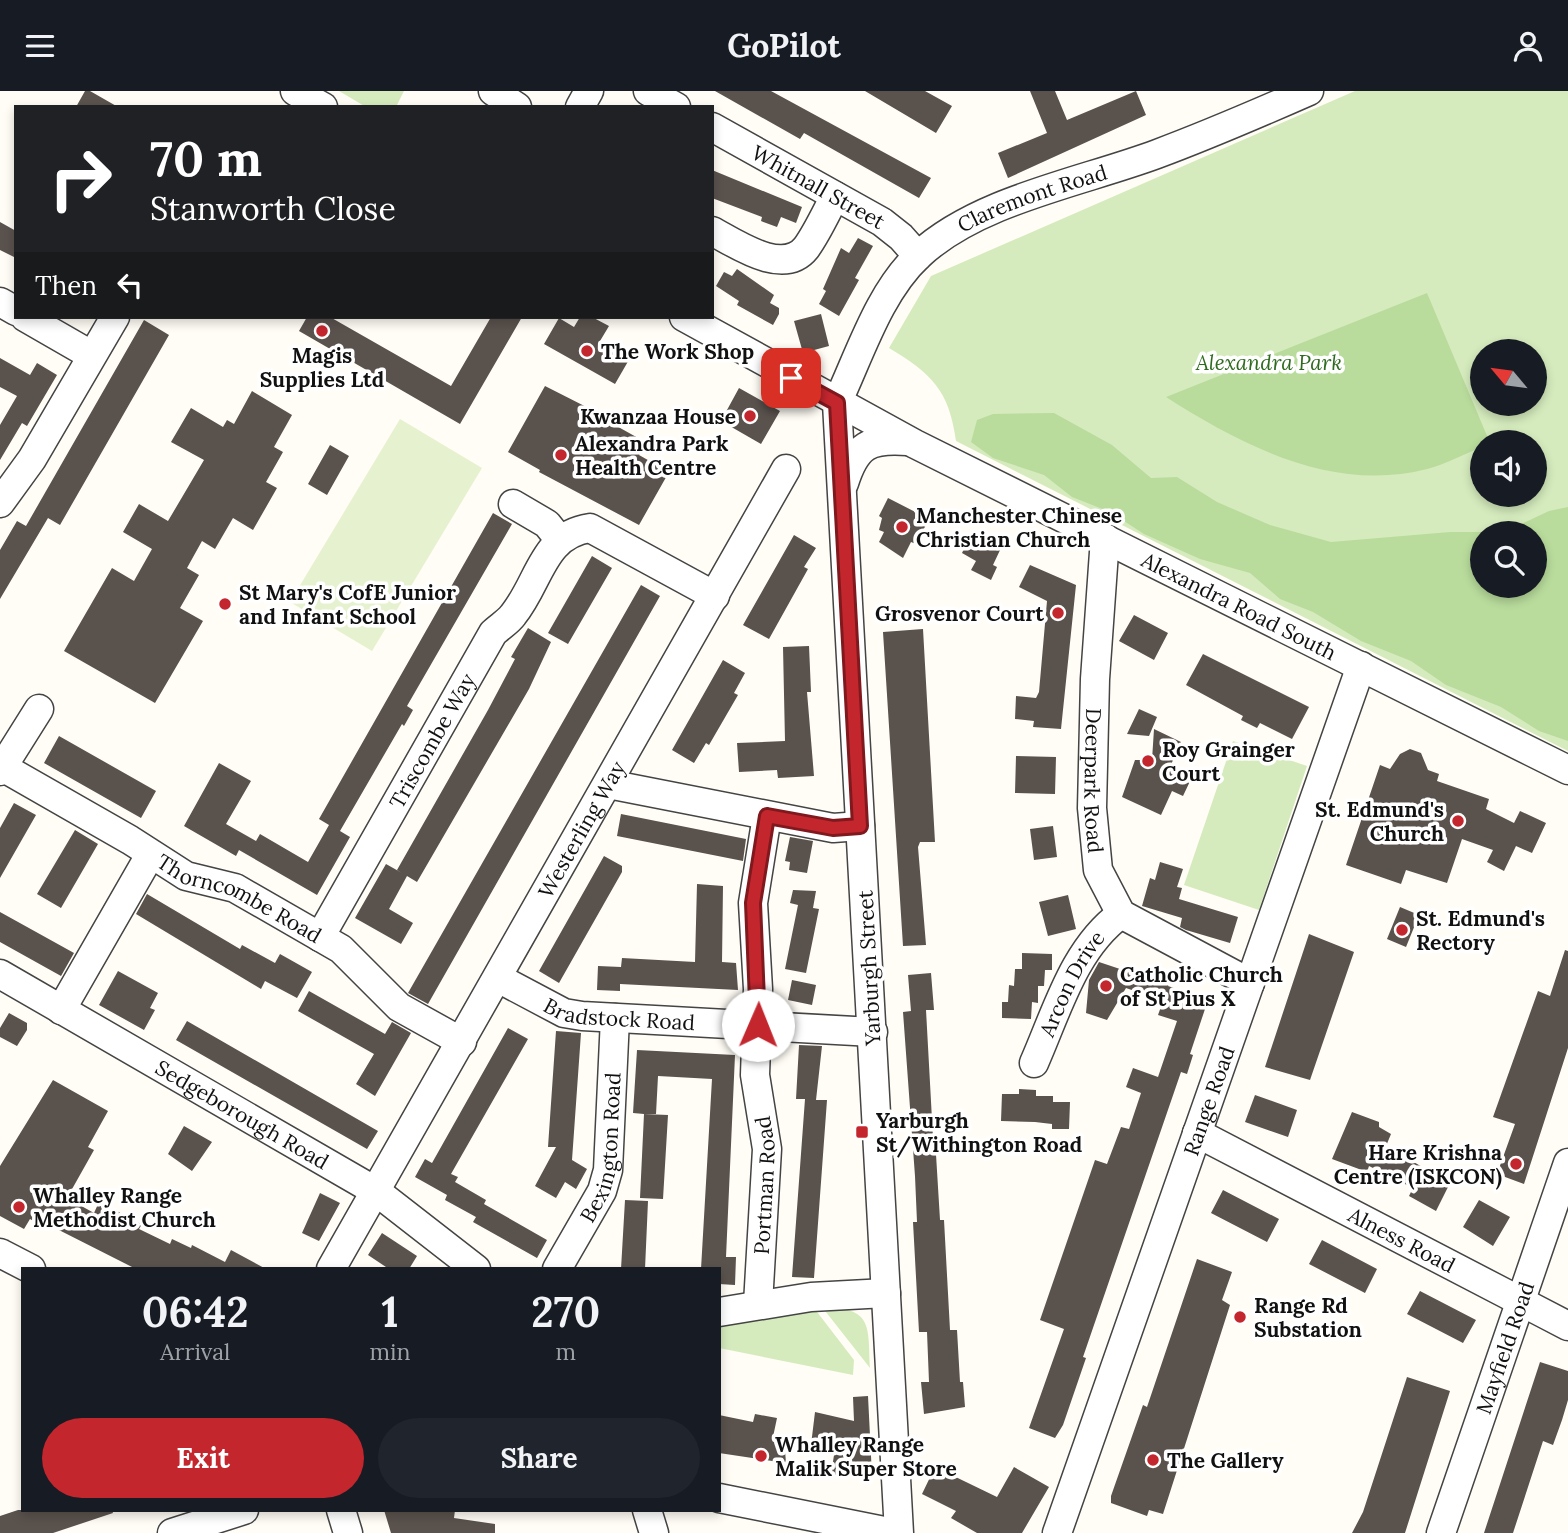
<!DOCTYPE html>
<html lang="en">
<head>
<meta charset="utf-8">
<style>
  :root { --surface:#171b24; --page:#20242c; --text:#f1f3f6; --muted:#9ea1a6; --accent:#c4262e }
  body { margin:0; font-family:Lora,serif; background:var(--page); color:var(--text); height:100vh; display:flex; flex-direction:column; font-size:26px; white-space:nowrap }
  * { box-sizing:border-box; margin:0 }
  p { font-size:23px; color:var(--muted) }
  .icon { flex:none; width:38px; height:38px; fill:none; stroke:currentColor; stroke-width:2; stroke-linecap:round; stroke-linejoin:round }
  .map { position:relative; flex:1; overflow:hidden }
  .drawer { position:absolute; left:21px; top:1176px; width:700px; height:245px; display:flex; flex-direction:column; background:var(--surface); border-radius:0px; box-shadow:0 4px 10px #0003 }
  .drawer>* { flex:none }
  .guide { position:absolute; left:14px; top:14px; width:700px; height:214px; border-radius:0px; box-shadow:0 4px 10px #0003; background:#202124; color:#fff; overflow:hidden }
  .needle { width:46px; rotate:299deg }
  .tools { position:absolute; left:1470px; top:248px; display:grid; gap:14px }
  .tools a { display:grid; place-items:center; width:77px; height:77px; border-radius:50%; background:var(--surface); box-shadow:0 4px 10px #0003; font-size:35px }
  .pin { position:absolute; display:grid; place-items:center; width:60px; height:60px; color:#fff; margin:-30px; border-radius:14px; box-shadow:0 4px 10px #0006 }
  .me { position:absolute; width:77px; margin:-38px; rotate:1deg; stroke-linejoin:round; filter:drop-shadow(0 0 5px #0008) }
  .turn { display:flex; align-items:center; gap:24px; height:147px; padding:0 21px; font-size:32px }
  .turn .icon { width:91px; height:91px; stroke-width:2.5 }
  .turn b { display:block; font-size:49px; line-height:60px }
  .then { display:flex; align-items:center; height:66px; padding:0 21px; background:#0003; gap:14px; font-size:26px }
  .eta { display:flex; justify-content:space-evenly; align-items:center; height:119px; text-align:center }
  .eta b { font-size:42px; font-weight:800; line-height:49px }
  .action { display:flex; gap:14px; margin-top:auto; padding:14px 21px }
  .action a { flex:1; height:80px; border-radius:42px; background:var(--accent); color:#fff; font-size:28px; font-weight:800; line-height:80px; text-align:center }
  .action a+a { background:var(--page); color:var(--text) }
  header { display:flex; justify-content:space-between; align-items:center; height:91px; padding:0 21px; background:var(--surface); font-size:32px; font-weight:800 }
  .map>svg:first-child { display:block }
</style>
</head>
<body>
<header><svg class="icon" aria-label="menu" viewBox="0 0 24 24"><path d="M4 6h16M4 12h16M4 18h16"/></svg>GoPilot<svg class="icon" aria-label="person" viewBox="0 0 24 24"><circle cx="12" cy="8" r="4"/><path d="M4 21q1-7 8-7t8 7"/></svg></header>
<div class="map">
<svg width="1568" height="1442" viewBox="0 0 1568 1442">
  <rect width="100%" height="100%" fill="#fffdf5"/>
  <path fill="#d5ebbd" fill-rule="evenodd" d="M339,0H404L396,16H366Z
    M1355,0H1568V660L956,350C949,299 932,283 889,257L931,185ZM1482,261H1535V313H1482ZM1482,352H1535V404H1482ZM1482,443H1535V495H1482Z
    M1233,650L1307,675L1259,819L1184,794Z
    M822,1216C873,1217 868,1234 870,1277Z
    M814,1217L854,1269L853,1284L719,1257V1234Z"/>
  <path fill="#b9dc9c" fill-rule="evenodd" d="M1427,202L1490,352H1482V356C1464,363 1446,373 1427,378C1333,402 1243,355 1166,306Z
    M1054,322L1112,354L1151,387L1177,386L1217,411L1270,434L1331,451L1450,441H1504L1549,420L1568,416V650L1539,640L1501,616L1446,594L1411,570L1361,550L1313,521L1280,508L1250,482L1200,468L1144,443L1110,421L1072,406L1044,384L993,367L971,351L977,329L993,323ZM1482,443H1535V495H1482Z"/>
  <path fill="#e6f2cf" d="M400,328L482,377L372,560L290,511Z"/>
  <path fill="#5a524d" d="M85,0H90L118,16H76Z
    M715,0H771L931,87L919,107L804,42L800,48Z
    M865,0H925L952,15L936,42Z
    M1030,0H1055L1067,29L1136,0L1146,24L1008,87L998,62L1047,42Z
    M712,79L802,116L796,132L781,126L777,136L761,130L762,126L712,107Z
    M0,131L16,140V167L0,159Z
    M858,147L873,155L855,187L859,189L839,225L819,213L826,200L823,198L841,157L849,162Z
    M737,178L774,204L770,212L779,217V223L773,234L737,214L739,210L716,195L724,181L732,185Z
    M821,223L829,255L803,262L794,230Z
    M307,226H330L451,295L491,226H522L460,333L299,240Z
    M580,226H592L609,235L600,250L630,267L615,293L544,253L559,227L574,236Z
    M144,229L169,244L60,434L48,427L0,508V459L17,430L26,435Z
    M0,267L30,284L37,272L57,284L27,335L22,332L0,369V334L17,305L0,296Z
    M545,295L614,330L613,333L647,352L639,364L669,381L639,434L539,381L540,379L508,361Z
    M739,297L780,320L761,353L721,330Z
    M252,300L292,324L274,356L283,361L266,391L277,397L253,439L233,427L215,458L202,450L187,477L199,484L180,517L203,530L155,612L64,560L112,477L134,490L152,458L123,441L139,413L168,430L204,369L171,351L191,317L223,336L227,329L234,333Z
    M330,354L349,365L327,404L308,393Z
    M888,407L929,428L916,453L911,451L903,467L879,451L884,441L879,439L882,427L879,425Z
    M493,422L512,433L407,615L413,619L404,635L402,633L340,740L350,746L317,804L239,759L236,765L184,735L219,672L251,690L226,733L256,750L260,743L308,771L329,734L319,728Z
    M972,442L1001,457L993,474L997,476L991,489L971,479L976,470L962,462Z
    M794,444L816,457L804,476L808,478L769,548L743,534Z
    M592,465L612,477L568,553L548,542Z
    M1030,474L1076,494L1061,638L1033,636L1034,630L1015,628L1016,605L1036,607L1039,601L1047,510L1019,496Z
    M641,494L660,505L428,913L408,902Z
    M1134,524L1168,542L1154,569L1119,550Z
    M528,537L551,551L529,598L417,791L407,785L389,818L413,832L401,853L355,827L386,773L402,782L397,779L488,619L515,568L511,566Z
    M923,538L935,751H920L918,756L926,854L903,855L883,541Z
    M809,555L811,601H807L814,685L778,687L777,679L739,681L737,652L785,650L783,556Z
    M1203,563L1309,616L1292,648L1260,632L1257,637L1241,629L1243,625L1186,594Z
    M723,569L745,582L734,602L738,604L709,654L706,652L694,672L672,659Z
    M1139,618L1157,626L1149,645L1127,643Z
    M1154,638L1181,651L1170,676L1192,686L1183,705L1172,700L1161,724L1122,706L1135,669H1152Z
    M59,645L156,700L141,727L44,672Z
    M1410,658L1421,662L1428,679L1439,683L1437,690L1489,708L1486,718L1514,732L1520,720L1546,732L1532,762L1516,755L1504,780L1487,771L1493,759L1462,748L1447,792L1406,779L1401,793L1346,774L1380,674L1390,678L1400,663Z
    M1016,665L1056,666L1055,703L1015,702Z
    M14,712L36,724L0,787V737Z
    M621,723L746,748L743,770L617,745Z
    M1053,735L1057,766L1034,769L1030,738Z
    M75,739L98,753L61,817L37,803Z
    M790,746L813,750L807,782L789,779L790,771L785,770Z
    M604,765L622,775V781L559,892L539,880Z
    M1160,771L1183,778L1177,796L1182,797L1179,808L1238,826L1230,852L1186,839L1180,836L1182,827L1142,815L1150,787L1155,789Z
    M697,793L723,795L722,871L736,872L738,899L620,893V900L597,899L598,875L621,876L622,867L695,871Z
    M793,799L816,800L813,817L819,818L806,882L785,878L798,814L790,812Z
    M147,803L240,858L242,854L275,872L280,863L312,881L297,907L265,890L261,898L136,823Z
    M1068,804L1076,838L1048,845L1039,811Z
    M1400,816L1419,824L1406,856L1387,848Z
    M0,821L74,862L61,885L0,851Z
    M1309,843L1354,861L1310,989L1265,976Z
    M1565,859L1568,860V957L1524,1093L1497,1083L1515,1033L1493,1026L1538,900L1550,905Z
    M1022,862L1052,863V879H1045L1044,895H1038V912L1032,911L1031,928L1002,927V911H1008L1009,894L1014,895L1015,878H1022Z
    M1099,871L1153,889L1155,883L1170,889L1168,895L1208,909L1190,963L1193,964L1187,983L1181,981L1083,1266L1086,1267L1063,1334L1055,1347L1029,1337L1064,1238L1040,1229L1095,1069L1107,1073L1121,1036L1129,1038L1141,1002L1126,996L1133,977L1158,986L1177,930L1158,924L1163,910L1126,897L1107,929L1086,922L1089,889Z
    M118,880L158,902L150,917L155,919L144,939L99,914Z
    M931,882L934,919H926L933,1047H935L940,1129H944L950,1239H957L960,1291H963L965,1316L924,1323L921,1291H929L927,1241H919L913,1131H917L915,1085L903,921L911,920L908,884Z
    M792,889L816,894L812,914L788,909Z
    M309,900L385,943L392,931L411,942L375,1005L356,993L374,963L298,920Z
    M9,922L27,932V939L17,955L0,946V937Z
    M187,930L378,1040L367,1058L176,949Z
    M508,937L528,948L451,1083L458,1086L455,1091L486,1109L484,1113L547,1149L537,1167L473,1131L476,1126L445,1109L447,1104L415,1086L425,1068L432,1072Z
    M556,940L581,942L572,1069L587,1078L576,1098L565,1091L556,1107L535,1095L556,1056H548Z
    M799,954L822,955L816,1009H827L814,1187L792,1186L805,1008H796Z
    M637,959L735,964L726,1166H736L735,1194L719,1193V1178H701L712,988L658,985L656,1023H644L668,1024L663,1108L640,1107L644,1023L633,1022Z
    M53,989L108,1020L88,1056L94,1059L67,1107L94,1122L99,1111L142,1133L139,1138L170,1153L172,1148L191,1157L192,1154L225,1171L231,1159L266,1178H136L51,1135L49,1139L30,1128L24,1138L0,1125V1075Z
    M1019,998L1036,999V1005H1053V1011H1070L1069,1038H1052V1033L1035,1031L1001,1030L1002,1003H1019Z
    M1255,1004L1297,1019L1288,1046L1245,1031Z
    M1352,1021L1379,1031V1036L1391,1043L1386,1055L1450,1092L1436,1120L1409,1105L1413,1097L1369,1075L1367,1081L1332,1068Z
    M184,1035L212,1051L192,1080L168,1063Z
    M1223,1099L1279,1128L1267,1151L1211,1122Z
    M320,1102L340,1112L319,1150L302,1142Z
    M625,1109L648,1110L645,1178H621Z
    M1479,1109L1510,1126L1493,1155L1463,1136Z
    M382,1142L417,1165L409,1178H389L368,1164Z
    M1322,1149L1377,1178L1365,1202L1309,1173Z
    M1197,1168L1232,1181L1222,1209L1230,1214L1163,1423L1149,1419L1147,1425L1111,1412V1405L1143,1314L1147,1316Z
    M1420,1200L1476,1229L1463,1252L1407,1223Z
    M1540,1271L1568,1280V1309L1562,1329L1553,1354L1543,1350L1513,1442H1484Z
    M1407,1286L1450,1300L1405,1442H1352L1363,1421Z
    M868,1305L872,1385L866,1388L831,1383L835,1358L811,1354L815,1321L854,1330L853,1306Z
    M755,1323L777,1327L773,1346L784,1347L786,1372L719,1362V1324L753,1331Z
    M935,1376L997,1406L1014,1376L1049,1396L1022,1442H977L951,1427L956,1420L922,1403Z
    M18,1419H112L113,1422L53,1442H0V1425Z
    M384,1419H455L454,1427L495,1433V1442H391Z"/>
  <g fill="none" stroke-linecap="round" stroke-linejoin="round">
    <defs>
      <g id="minor">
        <path d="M295,0L323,16"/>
        <path d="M493,0L517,16"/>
        <path d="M648,0L676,16"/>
        <path d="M580,16L589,0"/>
        <path id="s1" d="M712,36L882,131L901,146L918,165"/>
        <path d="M712,140C735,152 783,186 806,157C817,142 826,122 835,105"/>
        <path d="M0,211L16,220"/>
        <path d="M25,226L91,264"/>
        <path id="s2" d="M684,226L915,353L1568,679"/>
        <path d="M844,392C856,354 869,347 908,350"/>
        <path d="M0,412L32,368L115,226"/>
        <path d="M513,413L547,433L559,448"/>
        <path id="s3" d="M1105,447L1095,588L1092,717L1098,779L1121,823L1250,892"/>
        <path id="s4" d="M4,677L130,749L186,785L235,797L341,858L399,916L462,951"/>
        <path d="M0,680L39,618"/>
        <path d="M608,693L833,737L860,735"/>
        <path id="s5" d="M320,846L493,542C499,536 508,531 513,524C540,491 542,444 590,437L715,505"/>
        <path id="s6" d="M0,883L377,1101L476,1178"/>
        <path id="s7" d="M498,887L564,922L582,925L873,941"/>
        <path d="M61,919L150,764"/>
        <path id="s8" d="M1034,972C1057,920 1074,857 1121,823"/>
        <path id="s9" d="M1197,1042L1568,1235"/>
        <path d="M0,1162L31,1178"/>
        <path id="s10" d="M331,1178L786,378"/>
        <path id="s11" d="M557,1178L602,1100L608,1079L615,927"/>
        <path id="s12" d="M758,1213L767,1058L755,984L758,898L753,812L767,725"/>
        <path d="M719,1221L811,1206L886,1202"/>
        <path d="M719,1407L894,1442"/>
        <path d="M341,1419L348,1442"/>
        <path d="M647,1419L654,1442"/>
        <path d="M172,1442L244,1419"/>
        <path id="s13" d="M899,1442L837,312C860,263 879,201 919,164C978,109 1082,91 1157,63C1208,44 1259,22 1309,0"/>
        <path id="s14" d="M1057,1442L1361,575"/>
        <path id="s15" d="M1441,1442L1568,1072"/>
      </g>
    </defs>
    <use href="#minor" stroke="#444" stroke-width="31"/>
    <use href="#minor" stroke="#fff" stroke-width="28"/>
  </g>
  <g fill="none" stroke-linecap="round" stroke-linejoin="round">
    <defs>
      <path id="route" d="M758,934L753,812L767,725L833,737L860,735L837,312L791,287"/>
    </defs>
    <use href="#route" stroke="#7f191e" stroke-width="18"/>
    <use href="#route" stroke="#c4262e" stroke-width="12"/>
  </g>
  <g fill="#c4262e" stroke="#fff" stroke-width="2.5">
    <circle cx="322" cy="240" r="7"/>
    <circle cx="587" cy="260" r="7"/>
    <circle cx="750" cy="325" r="7"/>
    <circle cx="561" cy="364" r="7"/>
    <circle cx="902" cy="436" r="7"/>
    <circle cx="225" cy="513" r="7"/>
    <circle cx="1058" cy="522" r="7"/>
    <circle cx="1148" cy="670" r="7"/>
    <circle cx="1458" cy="730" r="7"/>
    <circle cx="1402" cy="839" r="7"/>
    <circle cx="1106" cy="895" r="7"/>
    <rect x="855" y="1034" width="14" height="14" rx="3.5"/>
    <circle cx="1516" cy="1073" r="7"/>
    <circle cx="19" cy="1116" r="7"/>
    <circle cx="1240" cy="1226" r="7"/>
    <circle cx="761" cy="1365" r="7"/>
    <circle cx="1153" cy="1369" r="7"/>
  </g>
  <g text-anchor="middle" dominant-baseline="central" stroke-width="7" stroke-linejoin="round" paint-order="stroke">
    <g font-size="21" fill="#111" stroke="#fff">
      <text stroke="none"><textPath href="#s1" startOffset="122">Whitnall Street</textPath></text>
      <text stroke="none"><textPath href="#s13" startOffset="1430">Claremont Road</textPath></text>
      <text stroke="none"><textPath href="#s2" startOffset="626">Alexandra Road South</textPath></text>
      <text stroke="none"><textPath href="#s5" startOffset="226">Triscombe Way</textPath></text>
      <text stroke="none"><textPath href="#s3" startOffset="243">Deerpark Road</textPath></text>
      <text stroke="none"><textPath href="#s10" startOffset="506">Westerling Way</textPath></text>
      <text stroke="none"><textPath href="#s4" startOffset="270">Thorncombe Road</textPath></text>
      <text transform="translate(869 877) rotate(-93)">Yarburgh Street</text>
      <text stroke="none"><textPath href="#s8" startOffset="88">Arcon Drive</textPath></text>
      <text stroke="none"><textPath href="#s7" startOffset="130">Bradstock Road</textPath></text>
      <text stroke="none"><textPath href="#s14" startOffset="458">Range Road</textPath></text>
      <text stroke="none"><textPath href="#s6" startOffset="280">Sedgeborough Road</textPath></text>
      <text stroke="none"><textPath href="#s11" startOffset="133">Bexington Road</textPath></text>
      <text stroke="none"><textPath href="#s12" startOffset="119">Portman Road</textPath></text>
      <text stroke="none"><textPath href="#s9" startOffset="231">Alness Road</textPath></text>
      <text stroke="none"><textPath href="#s15" startOffset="196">Mayfield Road</textPath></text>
    </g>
    <g font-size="21" font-weight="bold" fill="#111" stroke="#fff" text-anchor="start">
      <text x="601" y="260">The Work Shop</text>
      <text x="322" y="264" text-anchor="middle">Magis<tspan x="322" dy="24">Supplies Ltd</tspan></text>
      <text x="736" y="325" text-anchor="end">Kwanzaa House</text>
      <text x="575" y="352">Alexandra Park<tspan x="575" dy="24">Health Centre</tspan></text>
      <text x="916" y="424">Manchester Chinese<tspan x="916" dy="24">Christian Church</tspan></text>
      <text x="239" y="501">St Mary's CofE Junior<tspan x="239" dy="24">and Infant School</tspan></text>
      <text x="1044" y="522" text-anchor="end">Grosvenor Court</text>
      <text x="1162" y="658">Roy Grainger<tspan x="1162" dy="24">Court</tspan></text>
      <text x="1444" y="718" text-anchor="end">St. Edmund's<tspan x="1444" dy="24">Church</tspan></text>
      <text x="1416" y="827">St. Edmund's<tspan x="1416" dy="24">Rectory</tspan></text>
      <text x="1120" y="883">Catholic Church<tspan x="1120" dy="24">of St Pius X</tspan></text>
      <text x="876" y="1029">Yarburgh<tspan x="876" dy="24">St/Withington Road</tspan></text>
      <text x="1502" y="1061" text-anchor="end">Hare Krishna<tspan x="1502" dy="24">Centre (ISKCON)</tspan></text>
      <text x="33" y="1104">Whalley Range<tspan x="33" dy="24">Methodist Church</tspan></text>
      <text x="1254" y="1214">Range Rd<tspan x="1254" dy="24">Substation</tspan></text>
      <text x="775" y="1353">Whalley Range<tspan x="775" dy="24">Malik Super Store</tspan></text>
      <text x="1167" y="1369">The Gallery</text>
    </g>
    <g font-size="21" font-style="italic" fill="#2f6b1f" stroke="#fff">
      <text x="1269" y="271">Alexandra Park</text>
    </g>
  </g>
</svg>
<div class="tools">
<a><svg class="needle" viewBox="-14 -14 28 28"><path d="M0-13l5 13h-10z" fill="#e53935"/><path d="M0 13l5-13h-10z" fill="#9ea1a6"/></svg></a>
<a><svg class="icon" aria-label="sound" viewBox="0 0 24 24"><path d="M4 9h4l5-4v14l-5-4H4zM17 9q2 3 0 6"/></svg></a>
<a><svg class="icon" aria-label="search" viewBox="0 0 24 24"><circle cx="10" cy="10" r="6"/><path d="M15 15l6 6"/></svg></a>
</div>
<div class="pin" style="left:791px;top:287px;background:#d93025"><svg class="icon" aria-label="arrive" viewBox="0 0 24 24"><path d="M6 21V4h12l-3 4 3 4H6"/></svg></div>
<svg class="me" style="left:758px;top:934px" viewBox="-20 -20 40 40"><circle r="19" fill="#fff"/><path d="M0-13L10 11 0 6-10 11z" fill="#c4262e"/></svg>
<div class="guide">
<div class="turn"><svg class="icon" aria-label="right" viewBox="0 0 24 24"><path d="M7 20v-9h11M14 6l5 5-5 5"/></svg><div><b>70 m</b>Stanworth Close</div></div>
<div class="then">Then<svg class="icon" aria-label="left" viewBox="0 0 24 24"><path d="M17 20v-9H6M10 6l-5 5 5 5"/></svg></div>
</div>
<section class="drawer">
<div class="eta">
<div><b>06:42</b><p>Arrival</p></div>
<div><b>1</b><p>min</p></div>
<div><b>270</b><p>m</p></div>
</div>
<div class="action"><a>Exit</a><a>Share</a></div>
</section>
</div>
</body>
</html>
